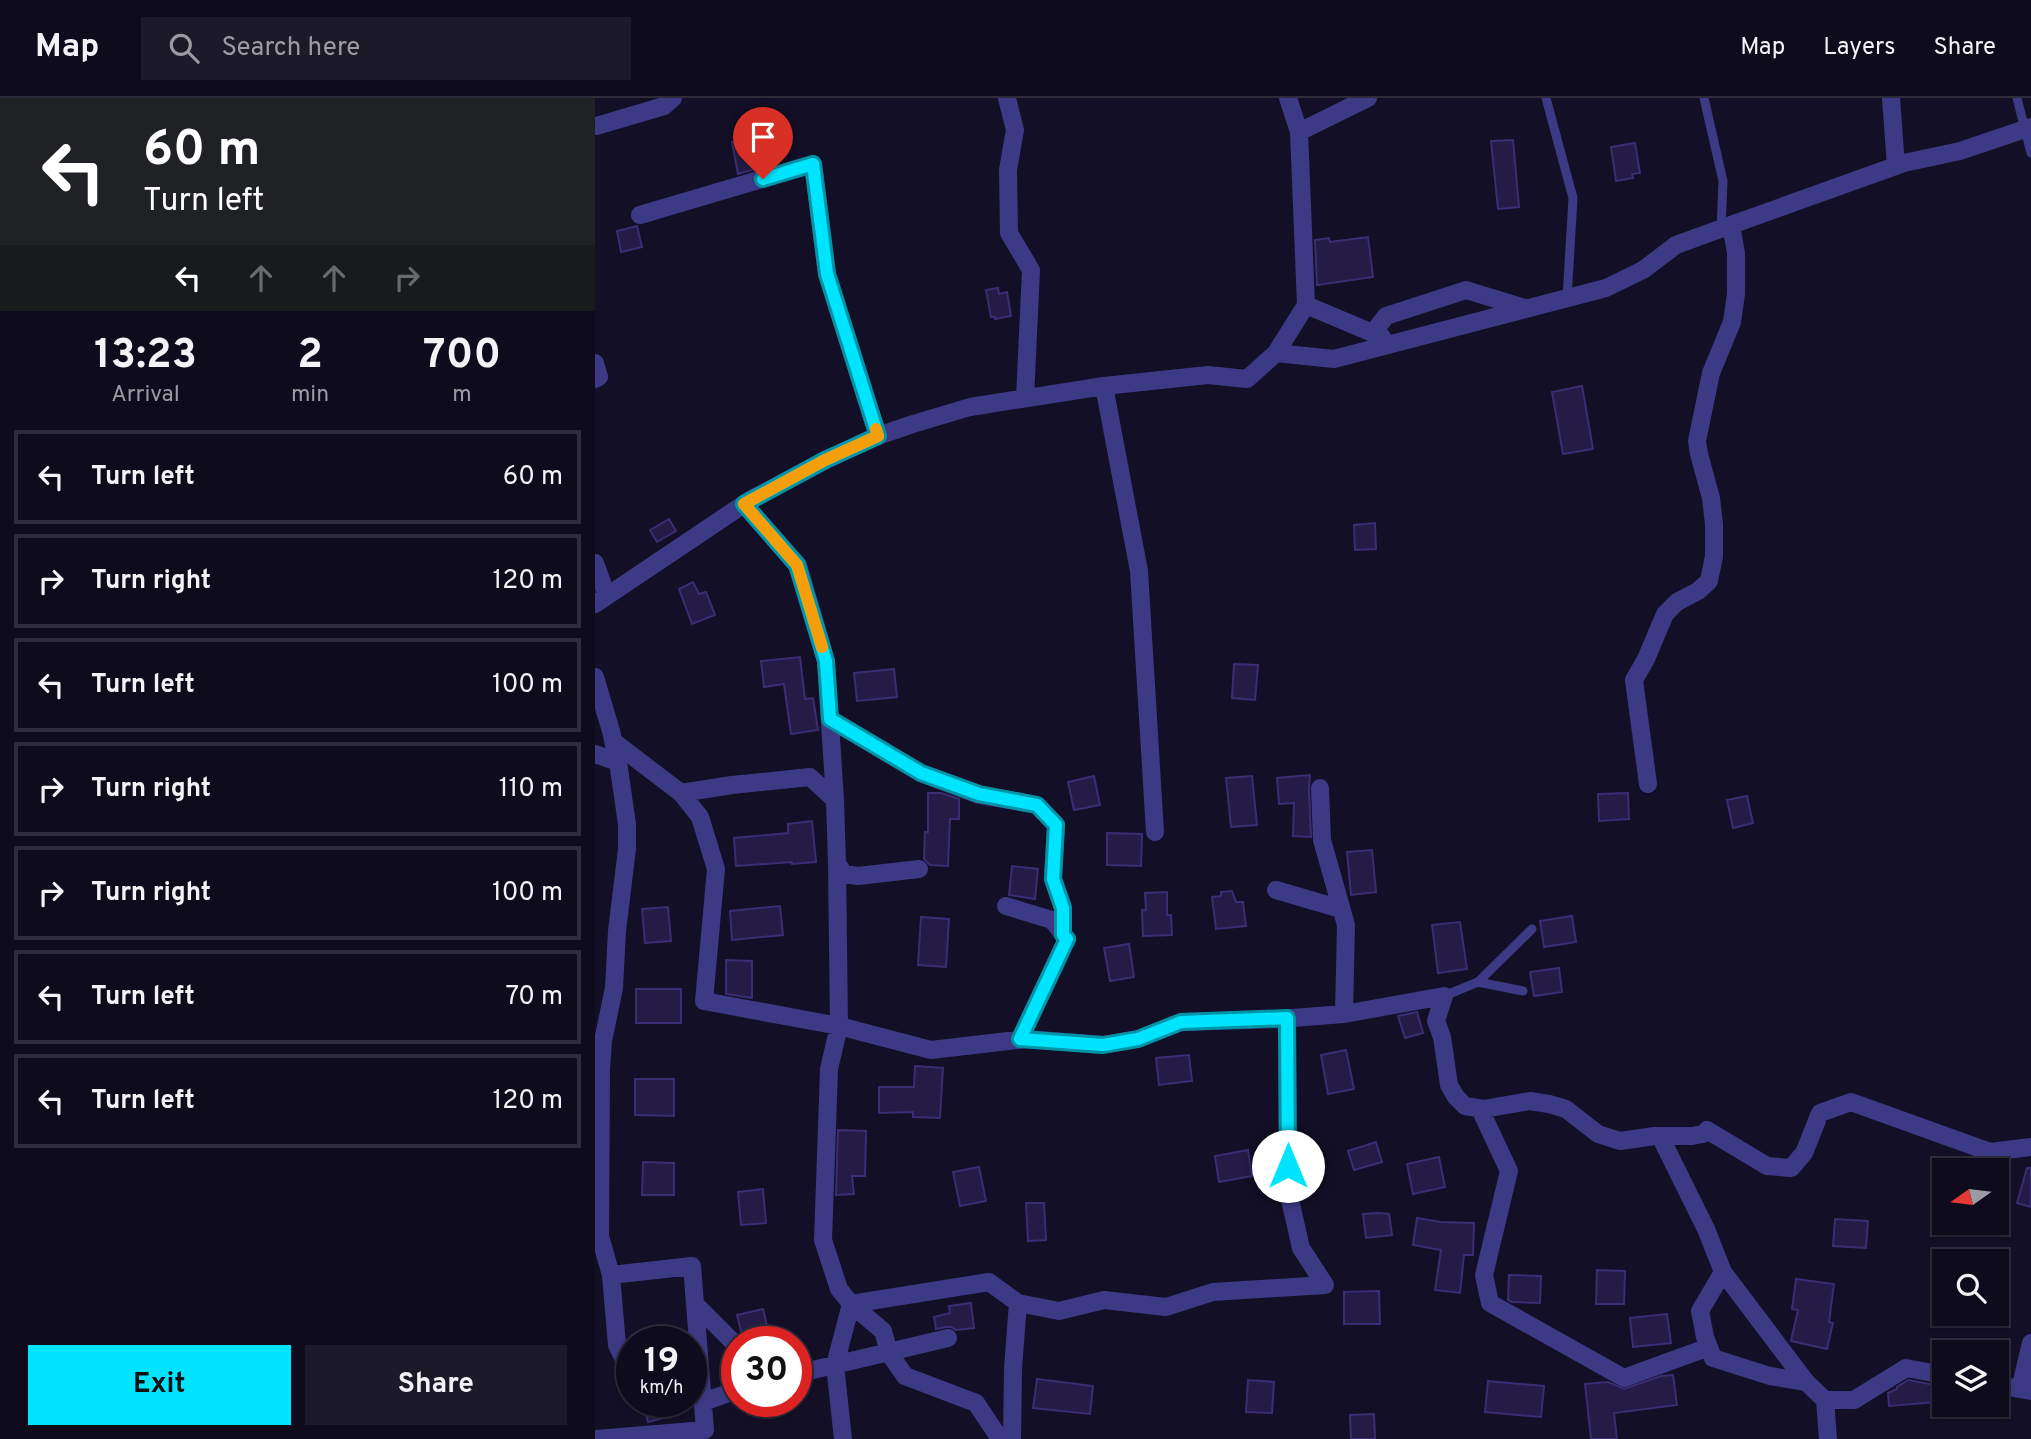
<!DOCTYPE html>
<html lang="en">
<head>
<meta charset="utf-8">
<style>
  :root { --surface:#0e0b1c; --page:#1c1929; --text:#f1f3f6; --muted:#9b9ba3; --line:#2e2b3b; --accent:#00e5ff }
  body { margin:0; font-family:Overpass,sans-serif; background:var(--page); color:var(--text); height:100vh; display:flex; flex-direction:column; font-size:26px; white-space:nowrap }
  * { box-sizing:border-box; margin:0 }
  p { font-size:23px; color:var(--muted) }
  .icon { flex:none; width:38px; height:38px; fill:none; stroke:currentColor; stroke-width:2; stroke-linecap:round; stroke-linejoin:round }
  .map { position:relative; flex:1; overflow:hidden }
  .details { display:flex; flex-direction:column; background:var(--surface); width:595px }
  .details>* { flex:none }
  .top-card { background:#202124; color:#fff; overflow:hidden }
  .needle { width:46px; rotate:256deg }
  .tools { position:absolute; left:1337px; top:1060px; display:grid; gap:14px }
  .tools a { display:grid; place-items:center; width:77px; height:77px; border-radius:0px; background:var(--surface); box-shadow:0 2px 5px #0004,0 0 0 2px var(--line); font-size:35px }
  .speed { position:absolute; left:21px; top:1228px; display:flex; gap:14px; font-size:35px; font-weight:700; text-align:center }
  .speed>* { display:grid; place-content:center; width:91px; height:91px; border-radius:50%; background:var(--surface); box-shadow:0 2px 5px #0004,0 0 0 2px var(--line); line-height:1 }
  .speed small { font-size:18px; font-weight:400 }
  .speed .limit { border:10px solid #d22; background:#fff; color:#111 }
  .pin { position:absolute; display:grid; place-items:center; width:60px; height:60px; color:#fff; margin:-72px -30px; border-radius:50% 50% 50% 0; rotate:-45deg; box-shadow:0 0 7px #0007 }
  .pin .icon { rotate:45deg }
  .me { position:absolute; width:77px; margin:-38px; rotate:0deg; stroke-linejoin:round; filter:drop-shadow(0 0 5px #0008) }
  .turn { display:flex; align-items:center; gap:24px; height:147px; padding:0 28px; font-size:32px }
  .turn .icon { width:91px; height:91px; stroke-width:2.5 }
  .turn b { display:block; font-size:49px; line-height:60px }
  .lanes { display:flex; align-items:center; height:66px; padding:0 28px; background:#0003; justify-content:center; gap:35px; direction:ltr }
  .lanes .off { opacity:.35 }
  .eta { display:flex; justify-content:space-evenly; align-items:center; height:119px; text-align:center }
  .eta b { font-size:42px; font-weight:700; line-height:49px }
  .primary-button { display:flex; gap:14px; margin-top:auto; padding:14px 28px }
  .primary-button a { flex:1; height:80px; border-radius:0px; background:var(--accent); color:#111; font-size:28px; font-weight:700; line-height:80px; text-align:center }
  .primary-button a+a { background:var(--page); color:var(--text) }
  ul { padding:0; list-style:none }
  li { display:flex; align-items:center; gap:21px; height:94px; margin:0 14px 10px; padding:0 14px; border:4px solid var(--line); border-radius:0px }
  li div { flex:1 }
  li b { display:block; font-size:26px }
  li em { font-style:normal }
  header { display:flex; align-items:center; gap:42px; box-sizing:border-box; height:98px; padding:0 35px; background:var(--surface); border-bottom:2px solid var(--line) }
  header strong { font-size:33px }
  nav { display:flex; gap:38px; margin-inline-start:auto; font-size:24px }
  .search { width:490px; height:63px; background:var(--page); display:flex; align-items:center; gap:18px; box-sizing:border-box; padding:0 24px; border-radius:0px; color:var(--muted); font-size:26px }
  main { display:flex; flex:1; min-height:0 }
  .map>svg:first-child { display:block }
</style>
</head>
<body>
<header>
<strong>Map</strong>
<div class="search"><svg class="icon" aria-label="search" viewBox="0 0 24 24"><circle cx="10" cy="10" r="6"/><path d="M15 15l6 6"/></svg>Search here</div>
<nav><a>Map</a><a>Layers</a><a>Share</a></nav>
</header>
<main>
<section class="details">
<div class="top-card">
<div class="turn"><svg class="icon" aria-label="left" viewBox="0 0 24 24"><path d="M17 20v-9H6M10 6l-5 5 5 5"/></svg><div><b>60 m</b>Turn left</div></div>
<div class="lanes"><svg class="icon" aria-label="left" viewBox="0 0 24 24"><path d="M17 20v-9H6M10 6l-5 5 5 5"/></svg><svg class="icon off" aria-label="ahead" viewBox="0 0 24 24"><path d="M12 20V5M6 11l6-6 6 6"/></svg><svg class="icon off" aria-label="ahead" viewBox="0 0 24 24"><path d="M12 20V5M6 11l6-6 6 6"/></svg><svg class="icon off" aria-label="right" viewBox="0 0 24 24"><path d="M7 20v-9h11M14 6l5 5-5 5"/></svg></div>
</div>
<div class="eta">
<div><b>13:23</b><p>Arrival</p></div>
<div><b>2</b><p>min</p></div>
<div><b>700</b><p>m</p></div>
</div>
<ul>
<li><svg class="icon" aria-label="left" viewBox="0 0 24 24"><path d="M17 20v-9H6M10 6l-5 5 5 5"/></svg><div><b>Turn left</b></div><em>60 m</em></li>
<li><svg class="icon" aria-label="right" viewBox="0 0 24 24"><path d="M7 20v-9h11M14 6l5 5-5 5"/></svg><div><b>Turn right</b></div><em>120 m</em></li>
<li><svg class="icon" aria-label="left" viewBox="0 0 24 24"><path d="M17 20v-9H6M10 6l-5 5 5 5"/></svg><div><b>Turn left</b></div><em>100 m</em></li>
<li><svg class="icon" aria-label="right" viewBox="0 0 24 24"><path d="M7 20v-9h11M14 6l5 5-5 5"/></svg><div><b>Turn right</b></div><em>110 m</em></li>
<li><svg class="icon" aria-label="right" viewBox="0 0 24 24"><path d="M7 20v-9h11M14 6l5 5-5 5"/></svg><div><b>Turn right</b></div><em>100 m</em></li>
<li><svg class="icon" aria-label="left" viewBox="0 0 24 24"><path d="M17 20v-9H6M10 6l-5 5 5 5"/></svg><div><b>Turn left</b></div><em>70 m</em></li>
<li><svg class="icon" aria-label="left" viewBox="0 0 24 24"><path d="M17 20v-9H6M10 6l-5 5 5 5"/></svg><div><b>Turn left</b></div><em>120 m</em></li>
</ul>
<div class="primary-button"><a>Exit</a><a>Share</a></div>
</section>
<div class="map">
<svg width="1436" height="1341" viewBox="0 0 1436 1341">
  <rect width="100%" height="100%" fill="#130f26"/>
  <path fill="#241b47" stroke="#3b2d73" stroke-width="2" d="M173,38L178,66L143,76L137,44Z
    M918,42L924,109L903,111L896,43Z
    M1040,45L1045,75L1037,76L1038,80L1021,83L1016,49Z
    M42,128L47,149L26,154L22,133Z
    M773,139L778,179L722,187L720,142L734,140L735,144Z
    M403,190L404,196L412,194L416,218L400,221V219H396L391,192Z
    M987,288L998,351L968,356L957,294Z
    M74,421L81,433L62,444L55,432Z
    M780,425L781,451L760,452L759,427Z
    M98,484L104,496L111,494L120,517L97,526L84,491Z
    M205,559L210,601L218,600L223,632L196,636L189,586L169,589L166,563Z
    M639,566L663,567L660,602L637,600Z
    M299,571L302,599L262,603L259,575Z
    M715,677L714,690L716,739L698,738L699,705L684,706L682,680Z
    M499,678L505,707L479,712L473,684Z
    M657,678L662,727L636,729L631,680Z
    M333,695H346L364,701V721H355L353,768L335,767L329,761L330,734H333Z
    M1033,695L1034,721L1004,723L1003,696Z
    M1152,698L1158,725L1138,730L1132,702Z
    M217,723L221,764L197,766V764L141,768L139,740L193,735V726Z
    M512,735L547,736L546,768L512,767Z
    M777,752L781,794L756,797L752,754Z
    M417,768L443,771L440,801L414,797Z
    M637,793L641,804H648L651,828L621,831L617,799L626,798V794Z
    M572,794V817H576L577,837L548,838L547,812H551L550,795Z
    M185,808L188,837L137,842L135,813Z
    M73,809L76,843L50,845L47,811Z
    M977,818L981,844L949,849L945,823Z
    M326,819L354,821L351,869L323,867Z
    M865,824L872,871L843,875L837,827Z
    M534,846L539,879L515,883L509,850Z
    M131,862L157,863V900L131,896Z
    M964,870L967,894L939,898L935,874Z
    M41,891H86V925H41Z
    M822,914L828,935L810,940L803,918Z
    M751,952L759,991L733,996L726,957Z
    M594,957L597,983L564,987L561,960Z
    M320,968L348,970L345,1020L318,1019V1014L284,1015V989H319Z
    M40,981H79V1018L40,1017Z
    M243,1032L271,1033L270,1078H257L259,1096L241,1097Z
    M781,1044L787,1064L759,1072L753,1053Z
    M653,1052L657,1078L624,1084L620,1058Z
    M844,1059L850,1089L818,1096L812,1066Z
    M48,1064L79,1065V1097H47Z
    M384,1069L391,1103L365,1108L358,1074Z
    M1432,1070H1436V1109L1422,1105Z
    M168,1091L171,1125L146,1127L143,1094Z
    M431,1105H449L451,1142L433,1143Z
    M783,1115L794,1116L797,1137L771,1140L768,1116Z
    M822,1120L846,1124L879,1125L878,1157H869L865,1195L840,1192L846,1152L818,1147Z
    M1240,1121L1273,1123L1271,1150L1238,1148Z
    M1002,1172L1030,1173L1029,1206H1001Z
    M914,1177L946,1178L945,1205L917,1204L913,1202Z
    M1201,1181L1239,1186L1234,1224L1238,1225L1232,1251L1196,1243L1203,1212L1197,1211Z
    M784,1193L785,1226H749V1194Z
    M376,1205L379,1230L361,1232L356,1229H351L341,1231L339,1219L355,1215L354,1208Z
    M168,1211L176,1244H153L147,1237L142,1217Z
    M1072,1216L1076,1245L1038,1249L1035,1220Z
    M1078,1277L1082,1307L1019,1315L1022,1341H996L990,1286L1013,1284L1029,1291L1066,1278Z
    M442,1281L498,1288L495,1316L438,1310Z
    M653,1282L679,1284L677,1315L651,1314Z
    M1313,1282L1340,1287L1341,1304L1294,1308L1293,1295L1302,1291V1289Z
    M893,1283L949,1288L946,1319L890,1314Z
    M48,1304H64L68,1320L53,1324Z
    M779,1316L780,1341H756L755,1317Z"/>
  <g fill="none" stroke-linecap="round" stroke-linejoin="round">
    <path stroke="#3d3a85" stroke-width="9" d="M951,0L978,100L972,200
      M1109,0L1128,83L1126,131
      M1422,0L1436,55
      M883,884L928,893
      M849,898L883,884L937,831"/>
    <path stroke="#3d3a85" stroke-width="18" d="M412,0L420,32L413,72L414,135L436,172L430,300
      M693,0L704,34L711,207
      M1296,0L1301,68
      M1,28L69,8L78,0
      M704,34L773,0
      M45,117L218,66L232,176L283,338
      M778,235L791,218L871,192L930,210
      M681,255L711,207L787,239
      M0,265L4,279L0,281
      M509,288L544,473L560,734
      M149,406L203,467L231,563L240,702
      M0,465L12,498
      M0,506L155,402L231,362L277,340L318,326L375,309L509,288L613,277L652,281L681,255L739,261L1011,190L1048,172L1081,147L1136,127L1309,65L1365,53L1436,29
      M0,579L16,633L23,664L32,726V751L22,833L19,890L8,943L6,972L5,1138L16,1177L97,1168L110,1332L1,1341
      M235,621L326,675L384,697L442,707L461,727L458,781L468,810V837
      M19,644L86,695L137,687L215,679L240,702L242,765L249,776L263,778L324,771
      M0,656L23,664
      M1053,686L1039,582L1051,561L1070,516L1082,504L1103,493L1114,483L1119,458V426L1116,400L1104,356L1102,343L1116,275L1137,224L1141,196V155L1136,127
      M725,690L727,742L751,827L749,916
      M86,695L105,719L121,771L109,903L244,928L336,952L431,941L508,947L543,941L586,924L685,921L749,916L849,898L841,923L847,939L854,987L861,999L870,1008L889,1011L935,1003L954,1006L971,1011L1003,1036L1025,1043L1060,1038H1097L1108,1036L1112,1032L1172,1068L1196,1070L1209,1055L1225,1015L1256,1004L1395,1054L1436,1049
      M242,765L244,928L234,971L228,1142L244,1191L256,1206L240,1267L248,1341
      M681,792L746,811
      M411,808L457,822L472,841L425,941
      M885,1011L914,1073L889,1177L895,1205L1029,1280L1114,1249
      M1065,1038L1111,1131L1128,1174L1105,1213L1110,1239L1118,1260L1175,1278L1211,1284L1230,1302L1233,1341
      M1128,1174L1211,1284
      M16,1177L22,1247L37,1278
      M423,1205L464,1213L509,1202L571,1209L618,1194L730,1187L706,1150L693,1093L692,920
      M256,1206L394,1184L423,1205L418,1270L417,1341
      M256,1206L288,1233L294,1255L310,1278L381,1305L405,1341
      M101,1207L142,1248
      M201,1276L353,1240
      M1402,1287L1436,1293
      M1425,1291L1436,1245
      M1230,1302H1259L1311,1270L1349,1277
      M108,1304L142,1292"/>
  </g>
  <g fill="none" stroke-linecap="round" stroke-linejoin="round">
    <defs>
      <path id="route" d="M168,81L218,66L232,176L283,338L230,362L149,406L202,467L231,563L235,621L326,675L384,696L442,707L461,727L458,781L468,810V837L472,841L425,941L508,947L543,941L586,924L692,920L693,1068"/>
    </defs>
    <use href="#route" stroke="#0095a6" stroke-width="18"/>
    <use href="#route" stroke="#00e5ff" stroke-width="12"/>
    <path stroke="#f59e0b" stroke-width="12" d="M227,549L202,467L149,406L230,362L283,338L281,331"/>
  </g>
</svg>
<div class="tools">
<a><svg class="needle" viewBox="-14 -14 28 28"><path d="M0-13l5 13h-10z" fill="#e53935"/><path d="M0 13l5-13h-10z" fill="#9b9ba3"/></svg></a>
<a><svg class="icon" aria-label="search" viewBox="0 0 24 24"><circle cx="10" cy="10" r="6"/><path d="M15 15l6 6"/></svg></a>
<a><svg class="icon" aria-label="layers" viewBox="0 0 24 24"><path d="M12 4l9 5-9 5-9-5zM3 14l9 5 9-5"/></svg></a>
</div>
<div class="speed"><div>19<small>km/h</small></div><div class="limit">30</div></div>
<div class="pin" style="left:168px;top:81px;background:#d93025"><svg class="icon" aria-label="arrive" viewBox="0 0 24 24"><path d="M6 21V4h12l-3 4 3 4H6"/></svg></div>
<svg class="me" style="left:693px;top:1068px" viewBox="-20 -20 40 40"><circle r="19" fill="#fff"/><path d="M0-13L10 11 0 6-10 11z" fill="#00e5ff"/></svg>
</div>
</main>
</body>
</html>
